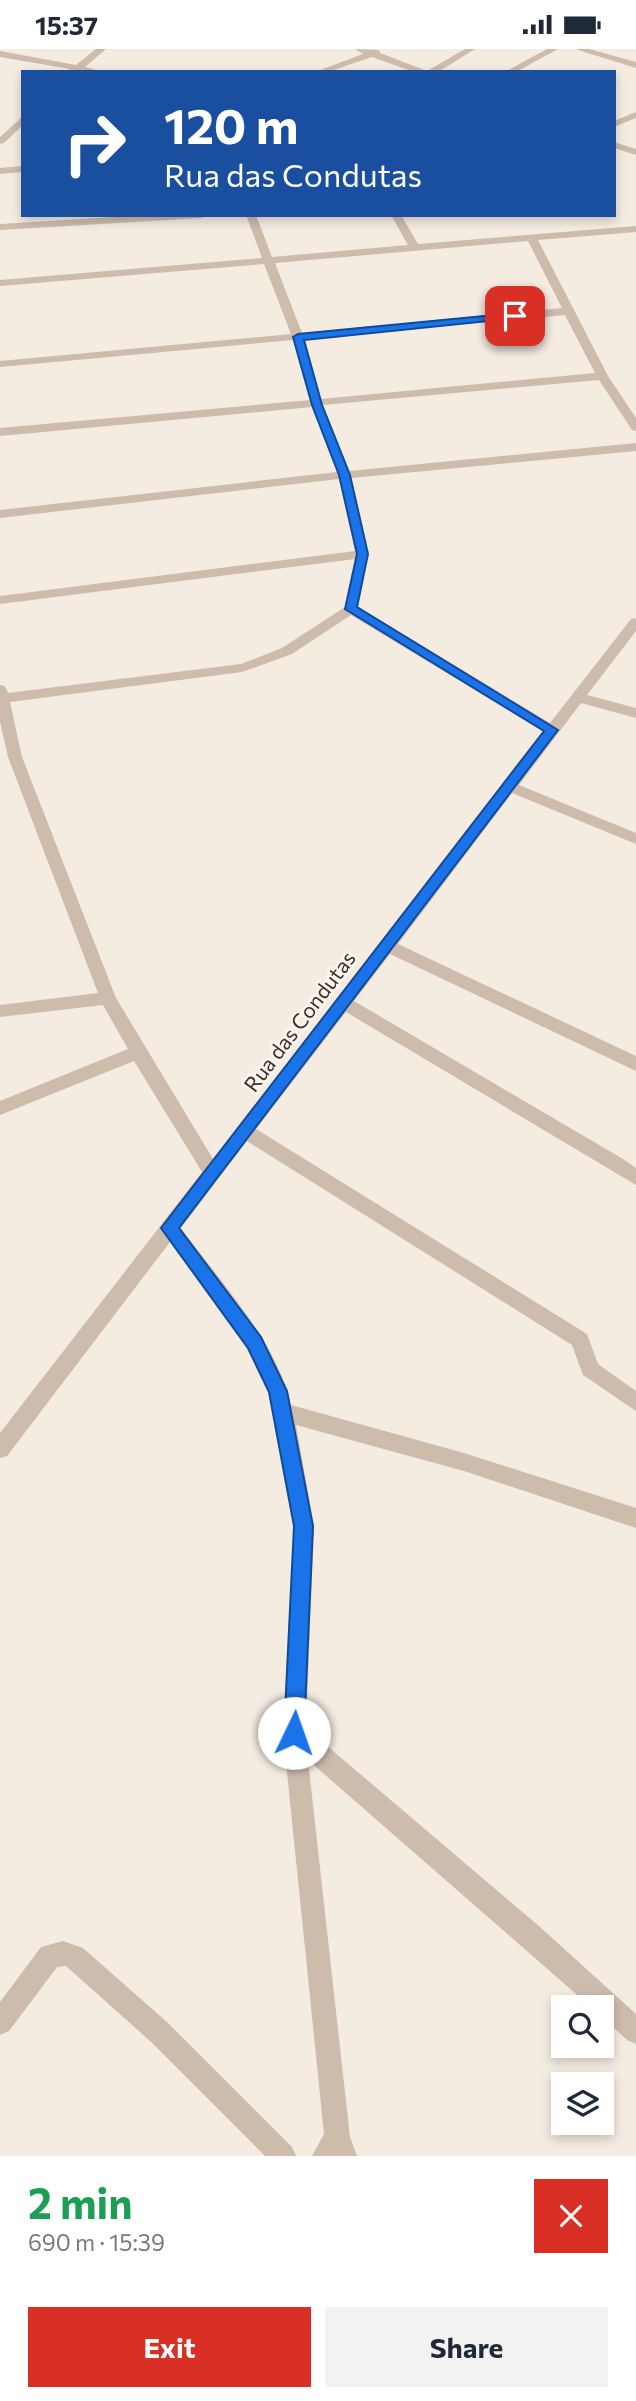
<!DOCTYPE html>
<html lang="en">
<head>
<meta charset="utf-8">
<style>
  :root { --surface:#fff; --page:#f2f2f3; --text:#1f2937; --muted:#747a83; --accent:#d93025 }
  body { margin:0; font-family:Commissioner,sans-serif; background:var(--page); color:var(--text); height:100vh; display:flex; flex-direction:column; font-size:26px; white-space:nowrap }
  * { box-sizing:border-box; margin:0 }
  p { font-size:23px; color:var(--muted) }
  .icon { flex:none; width:38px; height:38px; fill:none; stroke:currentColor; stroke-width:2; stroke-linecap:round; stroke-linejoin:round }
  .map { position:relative; height:2107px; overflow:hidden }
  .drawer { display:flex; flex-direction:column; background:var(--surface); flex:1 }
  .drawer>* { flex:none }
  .top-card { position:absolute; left:21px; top:21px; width:595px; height:147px; border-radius:0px; box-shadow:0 4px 10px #0003; background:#1a4fa0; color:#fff; overflow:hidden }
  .tools { position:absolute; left:551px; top:1946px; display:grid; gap:14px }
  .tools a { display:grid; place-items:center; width:63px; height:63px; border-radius:0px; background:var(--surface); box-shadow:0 4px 10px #0003; font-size:35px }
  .pin { position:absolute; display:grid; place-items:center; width:60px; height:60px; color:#fff; margin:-30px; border-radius:14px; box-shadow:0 4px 10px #0006 }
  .me { position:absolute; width:77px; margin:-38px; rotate:3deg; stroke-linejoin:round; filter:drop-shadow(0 0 5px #0008) }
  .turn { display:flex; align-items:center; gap:24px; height:147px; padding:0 28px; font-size:32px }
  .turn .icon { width:91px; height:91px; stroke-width:2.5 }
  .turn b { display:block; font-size:49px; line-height:60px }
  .round { display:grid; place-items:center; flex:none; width:74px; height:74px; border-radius:0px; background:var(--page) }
  .summary { display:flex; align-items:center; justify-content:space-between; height:119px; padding:0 28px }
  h1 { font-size:42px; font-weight:700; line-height:52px; color:#1e9e55 }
  .button { display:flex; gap:14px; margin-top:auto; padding:14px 28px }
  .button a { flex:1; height:80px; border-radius:0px; background:var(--accent); color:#fff; font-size:28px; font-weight:700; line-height:80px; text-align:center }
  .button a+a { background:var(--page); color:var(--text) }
  .status { display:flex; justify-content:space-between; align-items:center; height:49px; padding:0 35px; background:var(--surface); direction:ltr }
  .status svg { height:19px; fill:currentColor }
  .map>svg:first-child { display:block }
</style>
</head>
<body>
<div class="status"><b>15:37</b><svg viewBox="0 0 49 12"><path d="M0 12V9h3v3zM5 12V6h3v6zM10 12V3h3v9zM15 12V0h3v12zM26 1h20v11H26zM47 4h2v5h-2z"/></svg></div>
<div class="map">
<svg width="636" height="2107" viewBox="0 0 636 2107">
  <rect width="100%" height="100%" fill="#f4ebe1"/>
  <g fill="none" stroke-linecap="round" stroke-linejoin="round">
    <path fill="#cdbbac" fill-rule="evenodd" d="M96,0H106L85,18L104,23H68L70,20L0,8V2L76,16Z
      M355,0L379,1L380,4L427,22L465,0H475L438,23H414L372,8L328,23H315L363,5Z
      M547,0H558L516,23H505Z
      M575,0H589L636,13V19Z
      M636,63V69L614,78V72Z
      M23,67V76L4,94L0,95V88Z
      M614,93L636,100V106L614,99Z
      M23,117V123L0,125V119Z
      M146,166H207L202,169L0,181V175Z
      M246,166H256L272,208L408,196L391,166H401L418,195L636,177V183L538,191L608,327L636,369V382L632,381L599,331L323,356L349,422L636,394V402L351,429L368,505L358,558L550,674L631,570L636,569V582L587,646L636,659V669L581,654L519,736L636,784V795L512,744L398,895L636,1007V1022L390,905L354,952L623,1110L636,1119V1136L346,963L256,1080L587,1285L598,1315L636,1342V1362L583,1326L572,1296L247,1092L181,1179C219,1231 277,1293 291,1356L464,1404L636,1459V1479L464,1422L296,1376L314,1477L306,1679L540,1878L636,1965V1995L627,1991L602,1968V1958H591L308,1711L350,2088L357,2107H312L324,2085L283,1684L294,1477L282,1405L268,1343L247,1300L170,1193L7,1407L0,1409V1384L202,1123L134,1012L0,1066V1052L128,1000L103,956L0,968V956L98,944L8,708L0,673V636L5,637L8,644L241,615L282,599L345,558L355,510L0,555V547L355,502L339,430L0,469V461L337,423L312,358L0,387V379L310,351L293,291L0,318V312L291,285L264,215L0,237V231L262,209ZM528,192L562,259L302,284L275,214ZM565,266L595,324L321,350L304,290ZM351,566L544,683L213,1110L116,949L22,708L10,653L242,623L292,605Z
      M63,1892L83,1899L168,1974L292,2098L296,2107H265L150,1992L66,1917L57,1918L9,1982L0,1986V1953L41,1898Z"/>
  </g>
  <path fill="#1a73e8" stroke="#114b97" stroke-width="2" d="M515,264L518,265V269L304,291L322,356L350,426L368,505L357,558L558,681L179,1179L261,1288L287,1342L313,1477L304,1684L301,1691L294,1694L287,1691L284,1684L294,1477L269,1343L248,1299L161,1179L544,682L345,560L357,505L339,426L312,356L293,288L298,285Z"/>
  <g text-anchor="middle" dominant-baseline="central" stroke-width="6" stroke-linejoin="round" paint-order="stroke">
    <g font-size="21" fill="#3b302b" stroke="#fbf5ee">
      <text transform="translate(299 972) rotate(-53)">Rua das Condutas</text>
    </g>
  </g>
</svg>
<div class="tools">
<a><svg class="icon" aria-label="search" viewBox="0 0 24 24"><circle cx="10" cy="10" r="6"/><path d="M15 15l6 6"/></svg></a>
<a><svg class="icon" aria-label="layers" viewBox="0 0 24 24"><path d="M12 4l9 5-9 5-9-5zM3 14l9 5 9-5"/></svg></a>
</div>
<div class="pin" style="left:515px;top:267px;background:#d93025"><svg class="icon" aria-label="arrive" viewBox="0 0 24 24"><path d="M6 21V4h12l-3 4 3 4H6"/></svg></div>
<svg class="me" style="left:294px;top:1684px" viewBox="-20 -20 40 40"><circle r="19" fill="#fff"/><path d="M0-13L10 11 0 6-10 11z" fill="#1a73e8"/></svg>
<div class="top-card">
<div class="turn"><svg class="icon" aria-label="right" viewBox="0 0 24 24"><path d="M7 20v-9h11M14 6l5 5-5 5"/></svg><div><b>120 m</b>Rua das Condutas</div></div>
</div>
</div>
<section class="drawer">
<div class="summary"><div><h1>2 min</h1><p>690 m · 15:39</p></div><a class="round" style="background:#d93025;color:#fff"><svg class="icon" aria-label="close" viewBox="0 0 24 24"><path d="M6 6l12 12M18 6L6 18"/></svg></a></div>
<div class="button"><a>Exit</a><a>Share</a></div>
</section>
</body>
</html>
